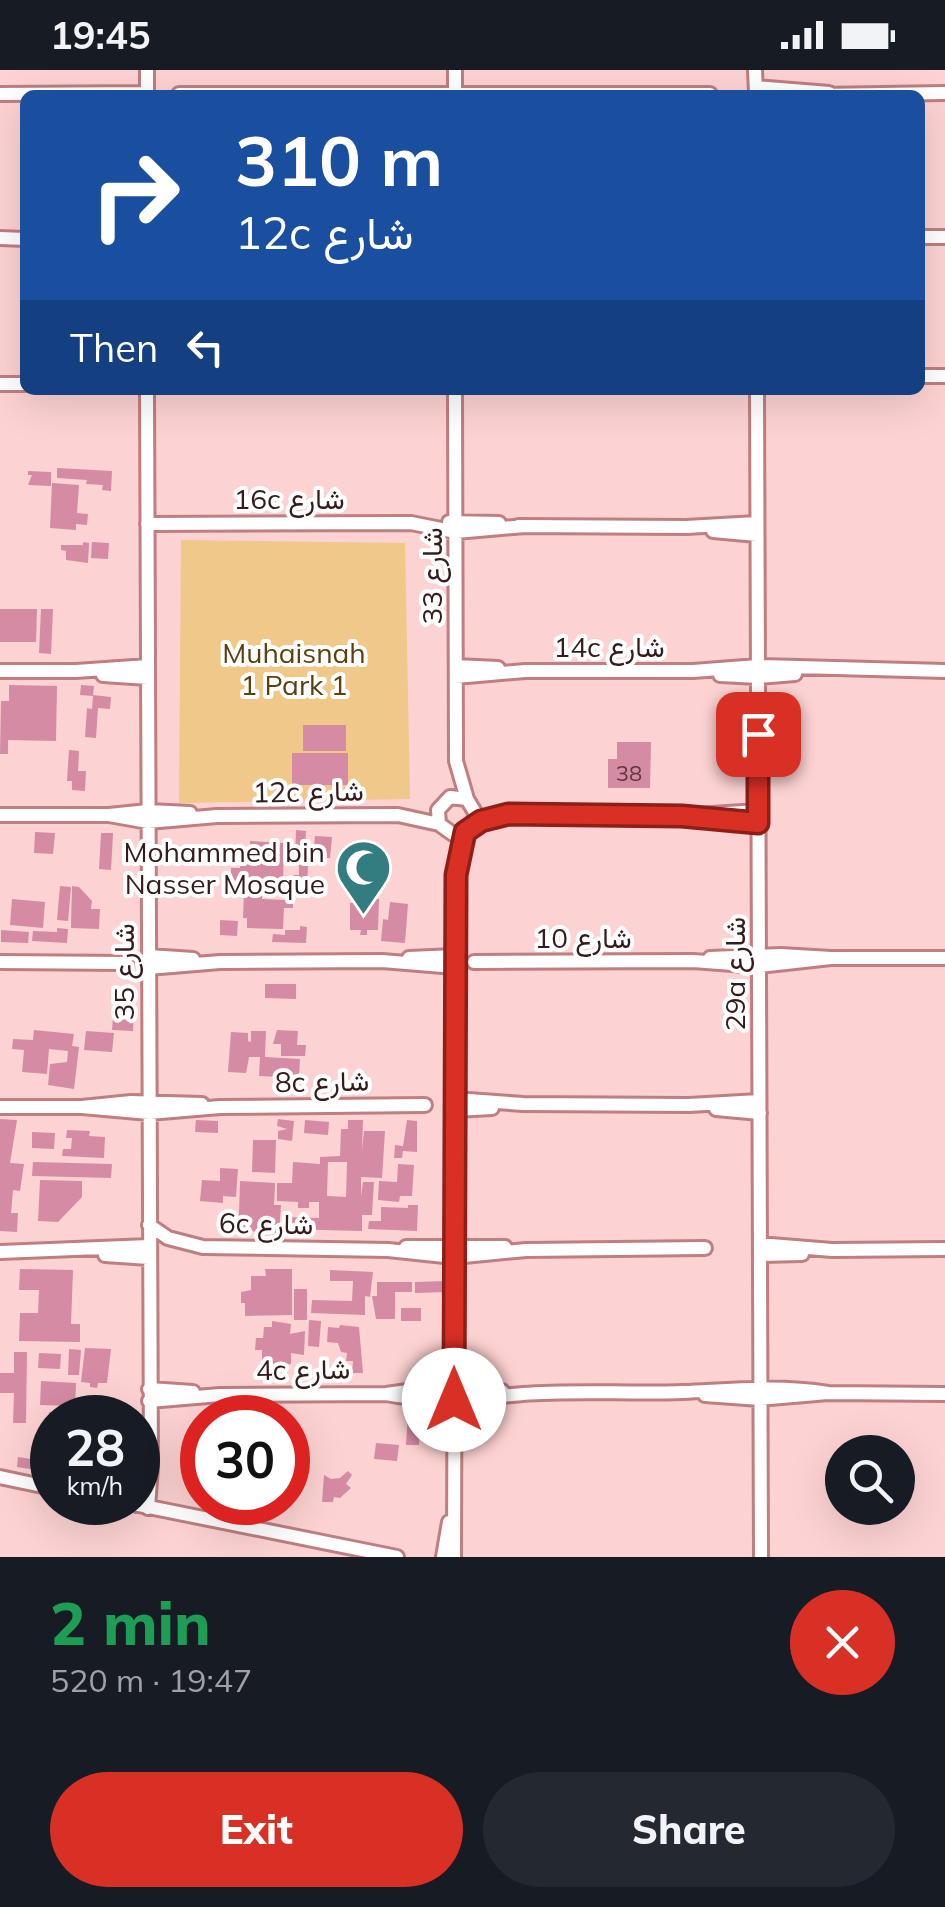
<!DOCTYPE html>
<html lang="en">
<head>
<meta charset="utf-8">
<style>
  :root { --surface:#171b24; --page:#242831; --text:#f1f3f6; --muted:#9ea1a6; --accent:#d93025 }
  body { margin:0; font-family:Mulish,Vazirmatn,sans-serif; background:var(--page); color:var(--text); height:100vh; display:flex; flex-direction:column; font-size:38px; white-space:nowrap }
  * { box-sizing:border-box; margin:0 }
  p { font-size:32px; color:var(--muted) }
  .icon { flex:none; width:55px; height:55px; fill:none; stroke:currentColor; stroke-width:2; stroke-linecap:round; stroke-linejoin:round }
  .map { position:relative; height:1487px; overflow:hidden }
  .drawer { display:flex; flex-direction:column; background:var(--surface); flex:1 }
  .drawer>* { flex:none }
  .guide { position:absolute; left:20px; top:20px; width:905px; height:305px; border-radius:15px; box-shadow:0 10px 40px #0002; background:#1a4fa0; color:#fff; overflow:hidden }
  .buttons { position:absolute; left:825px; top:1365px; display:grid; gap:20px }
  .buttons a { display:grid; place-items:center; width:90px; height:90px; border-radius:50%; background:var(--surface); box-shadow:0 10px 40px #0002; font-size:50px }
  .speed { position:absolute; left:30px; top:1325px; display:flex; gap:20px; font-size:50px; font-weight:700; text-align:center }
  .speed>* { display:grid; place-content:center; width:130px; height:130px; border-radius:50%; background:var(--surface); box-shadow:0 10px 40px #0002; line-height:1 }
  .speed small { font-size:25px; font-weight:400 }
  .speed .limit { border:15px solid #d22; background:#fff; color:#111 }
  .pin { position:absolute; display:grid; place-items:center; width:85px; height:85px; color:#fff; margin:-42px; border-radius:20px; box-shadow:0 5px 15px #0006 }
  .me { position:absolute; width:110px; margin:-55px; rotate:0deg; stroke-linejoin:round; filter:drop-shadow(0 0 8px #0008) }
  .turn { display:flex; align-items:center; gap:35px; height:210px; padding:0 50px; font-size:45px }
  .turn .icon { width:130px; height:130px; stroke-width:2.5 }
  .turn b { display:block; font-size:70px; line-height:85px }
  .then { display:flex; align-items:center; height:95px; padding:0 50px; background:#0003; gap:20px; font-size:38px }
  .round { display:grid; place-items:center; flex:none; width:105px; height:105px; border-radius:52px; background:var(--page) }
  .overview { display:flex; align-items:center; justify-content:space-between; height:170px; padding:0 50px }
  h1 { font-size:60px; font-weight:800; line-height:75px; color:#1e9e55 }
  .button { display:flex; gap:20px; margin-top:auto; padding:20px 50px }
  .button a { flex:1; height:115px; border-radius:60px; background:var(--accent); color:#fff; font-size:40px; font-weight:800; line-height:115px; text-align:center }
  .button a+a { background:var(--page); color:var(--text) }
  .status { display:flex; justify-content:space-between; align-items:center; height:70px; padding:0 50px; background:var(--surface); direction:ltr }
  .status svg { height:28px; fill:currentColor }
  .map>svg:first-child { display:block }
</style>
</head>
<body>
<div class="status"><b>19:45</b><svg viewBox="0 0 49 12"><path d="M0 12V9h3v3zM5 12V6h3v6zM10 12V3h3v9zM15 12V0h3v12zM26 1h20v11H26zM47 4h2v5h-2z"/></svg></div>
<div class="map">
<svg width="945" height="1487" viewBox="0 0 945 1487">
  <rect width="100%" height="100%" fill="#fdd2d2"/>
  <path fill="#efc88a" d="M181,470L405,473L410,729L179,733Z"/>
  <path fill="#d58ba3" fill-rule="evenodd" d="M57,398L112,401L111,421L102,420L103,415L86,414L87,410L57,408Z
    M28,401L51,402V416L28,415L32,405H28Z
    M52,413L79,415L77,443L88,444L87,455L76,454V460L50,458Z
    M83,472L89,473L88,493L66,490V481L61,480V475H83Z
    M92,472L109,473L108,489L91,488Z
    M0,539H37L36,572H0Z
    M41,539H53L51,584L39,583Z
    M9,615L57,616L56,671L8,670V684H0L1,631H9Z
    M81,615L94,616L93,625L111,627L110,639L98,638L96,668L85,667L87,638L92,639L93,626L80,625Z
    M303,655H346V681H303Z
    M617,672H651L650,718H608V689H617Z
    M69,680L79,681L78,701H86L85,721L72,720V711H67Z
    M292,683H348V715H292Z
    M296,760L306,761L305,777L314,778L315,766L332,767L330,788H295Z
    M35,762L55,763L53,784L34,783Z
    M101,763H113L111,800L99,799Z
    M250,771L284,773L283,812L231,811V798H240L241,784H250Z
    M299,795H308L307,817H302V822H291L294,805H299Z
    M60,816L71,817L68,851L57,850Z
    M72,816L79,817L92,831L91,839H100L99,859L71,858Z
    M244,822L262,823V829L285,830V826H293V838H284L283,859L247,858V848H243Z
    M12,829L45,832L43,858L10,855Z
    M374,829H379L378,860H367V865H360L361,860H350V833H373Z
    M390,832L408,834L405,873L381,871L383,849L388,850Z
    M220,850L238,851L237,866L220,865Z
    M300,856L307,857L306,873L272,872L273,864L285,865V860H300Z
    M57,858L68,859L67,873L32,871L33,861L57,862Z
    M1,860L29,862L28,873L1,872Z
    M265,914H296V929L265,928Z
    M114,936L134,937L133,961L112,960Z
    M34,960L74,964L72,976L79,977L74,1019L48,1015L50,994L67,992L68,981L49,979L47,1004L22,1002L24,980L12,979L13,969L33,970Z
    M277,960L298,961L297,975H306L305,986H281V974H273Z
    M86,961L114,963L112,982L84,980Z
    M251,961H266L265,987L300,989L299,1008L259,1006L260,987H249L246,1003L228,1002L231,962L248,963V971L251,972Z
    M0,1049L17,1050L10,1093L24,1094L20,1121L13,1120L11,1143H18L17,1162L0,1161Z
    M278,1049L294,1051L292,1071L278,1069V1061L287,1059L277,1056Z
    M196,1050L218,1051V1063L195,1062Z
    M305,1050L329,1052L328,1065L304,1063Z
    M348,1050H363L362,1081L364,1061H385L382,1108L361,1107V1127L363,1112H374L372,1145H362V1161L282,1159V1147L319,1148V1132H309V1138H298V1132L277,1131V1113H292L293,1092L320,1094V1087L340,1086L341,1059H348ZM328,1092H347L346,1127L327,1126Z
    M407,1050L417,1051V1082L403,1081L402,1088H394L395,1075L403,1076Z
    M67,1060L90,1061L89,1066L105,1067L104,1088L62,1086L63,1079H71L72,1068H66Z
    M32,1062L55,1063L54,1079L32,1078Z
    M253,1070H276L275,1103L252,1102Z
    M33,1092L112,1094L111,1108L32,1106Z
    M398,1094L414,1095L412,1126H400L399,1132L378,1130L379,1111L397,1112Z
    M220,1098L238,1099L236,1127L223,1126V1133L200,1131L202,1110L220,1111Z
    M40,1110L82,1111V1127L58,1152L38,1151Z
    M240,1111L275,1113L274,1135H281L279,1163L230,1160L231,1144H239Z
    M408,1135H418L417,1161L368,1159L369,1151H381V1137L408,1138Z
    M20,1199L73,1200L71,1254H80V1272L19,1271L20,1243H38L39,1220H19Z
    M265,1199H292V1245L245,1246V1233H241V1222L251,1220V1206H266Z
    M330,1200L373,1202L370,1227L365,1226V1245L311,1243L312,1230L352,1231L353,1211H330Z
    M447,1211V1222L415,1223V1212Z
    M377,1212H412V1222H395V1249H376L372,1226H377Z
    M294,1219H307V1250H294Z
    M401,1238H421V1251H401Z
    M309,1250L321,1251L319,1277L308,1276Z
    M272,1251L291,1254L290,1264L305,1261L304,1285L291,1283V1294L272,1296L273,1292H262V1280H255L256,1268H263L264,1257H272Z
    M340,1255L359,1257L363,1303H352L353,1291H346L347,1283L341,1282L338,1273L327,1272L328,1257L339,1258Z
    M85,1278L111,1279L107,1313H98L97,1318L90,1317V1313L81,1312Z
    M69,1279L81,1280L79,1305H68Z
    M14,1282H27L26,1353H13L14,1323H0V1303H14Z
    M39,1283L61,1284L60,1299L38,1298Z
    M41,1311L76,1313L75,1336L40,1335Z
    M49,1342L61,1343V1348H52V1390H47Z
    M408,1342H413L420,1351L419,1375H406Z
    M376,1373L399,1375L397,1391L374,1389Z
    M18,1387L51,1392L49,1402L17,1397Z
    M348,1401L352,1405L346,1414L351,1418L340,1428L334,1427L333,1432H322L324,1405L331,1409L340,1408Z"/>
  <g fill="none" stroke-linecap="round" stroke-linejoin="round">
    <defs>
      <path id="minor" d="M147,0V25
        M455,0V25
        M755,0L756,23
        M756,17L829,23
        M0,24L147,23
        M179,24H710
        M819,25L945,23
        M920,167H945
        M0,168L25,169
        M920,306H945
        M0,314H25
        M147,320L151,1397L148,1438
        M455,320L456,691L467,729
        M757,320L761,1487
        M449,452L499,453
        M147,454L411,453L456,462L525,456
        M518,456L686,457L757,453
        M713,461L757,465
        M456,596L498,598
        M0,601H76L148,596
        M103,605L148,608
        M720,605L758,607L795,604
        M456,607L525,601H693L758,596L945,601
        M0,745H109L148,741L190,743
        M109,745L148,752L217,746L398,745L439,754
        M709,749L758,753
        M473,755L508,744L682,746L758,741
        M149,886L193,889
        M409,888L455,886
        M710,888L781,885L831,888H945
        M0,892L126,893
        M474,892L693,891L759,896L831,888
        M148,898L220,892L382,891L455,897
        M455,1029L523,1034L689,1035L759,1031
        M0,1037H82L131,1032L202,1034
        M82,1037L149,1043L220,1037L425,1035
        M716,1039L760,1043
        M455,1040L492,1038
        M149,1155L168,1168L203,1177L388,1180L454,1187L526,1180L705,1178
        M760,1174L832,1180L945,1179
        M406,1177H505
        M0,1182L149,1176
        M105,1185L149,1188
        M760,1185L802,1184
        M149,1319L193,1322
        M386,1324C432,1333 476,1328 523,1324C576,1320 630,1324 683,1322C732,1320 779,1315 828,1323
        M705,1325L760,1329L828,1323L945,1324
        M149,1331L220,1325L386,1324L422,1319L502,1321
        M0,1407L52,1418
        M124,1432L397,1487
        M137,1435L144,1390
        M443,1487L449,1452
        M454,1487L456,805L462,770L473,755L476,744L467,729L450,727L438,740L439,754L453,764L465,762"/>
    </defs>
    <use href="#minor" stroke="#bf7e7f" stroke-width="18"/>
    <use href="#minor" stroke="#fff" stroke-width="12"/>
  </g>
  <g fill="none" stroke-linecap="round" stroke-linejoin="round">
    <defs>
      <path id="route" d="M454,1330L456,805L465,762L481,751L508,744L682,746L758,753V664"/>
    </defs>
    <use href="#route" stroke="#8d1f18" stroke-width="25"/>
    <use href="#route" stroke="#d93025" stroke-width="18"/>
  </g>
  <defs>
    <symbol id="mosque-pin" viewBox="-11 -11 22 30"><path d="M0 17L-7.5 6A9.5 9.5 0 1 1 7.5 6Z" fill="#337c7f" stroke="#fff"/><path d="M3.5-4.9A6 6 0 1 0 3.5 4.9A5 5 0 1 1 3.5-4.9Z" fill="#fff"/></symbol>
  </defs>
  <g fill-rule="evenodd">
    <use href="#mosque-pin" x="332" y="766" width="63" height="86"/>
  </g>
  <g text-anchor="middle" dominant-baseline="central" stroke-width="8" stroke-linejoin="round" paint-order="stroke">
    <g font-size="22" fill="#5d383e">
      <text x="629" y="703">38</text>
    </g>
    <g font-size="28" fill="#351c1c" stroke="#fff">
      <text x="289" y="428">16c شارع</text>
      <text transform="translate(431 506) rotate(-90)">شارع 33</text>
      <text x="609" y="576">14c شارع</text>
      <text transform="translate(308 721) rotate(-1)">12c شارع</text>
      <text x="583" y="867">شارع 10</text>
      <text transform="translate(123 902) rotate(-90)">شارع 35</text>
      <text transform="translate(734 904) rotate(-90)">29a شارع</text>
      <text transform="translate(322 1011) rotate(-1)">8c شارع</text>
      <text transform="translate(266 1153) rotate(1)">6c شارع</text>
      <text transform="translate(303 1299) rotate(-1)">4c شارع</text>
    </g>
    <g font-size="28" fill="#5c410e" stroke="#fff">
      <text x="294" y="582">Muhaisnah<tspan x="294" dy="32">1 Park 1</tspan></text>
    </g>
    <g font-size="28" fill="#351c1c" stroke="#fff" text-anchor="end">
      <text x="325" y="781">Mohammed bin<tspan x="325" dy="32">Nasser Mosque</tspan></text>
    </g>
  </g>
</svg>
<div class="buttons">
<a><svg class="icon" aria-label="search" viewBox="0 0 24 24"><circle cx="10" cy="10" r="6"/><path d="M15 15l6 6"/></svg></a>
</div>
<div class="speed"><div>28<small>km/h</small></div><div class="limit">30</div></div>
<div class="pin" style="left:758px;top:664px;background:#d93025"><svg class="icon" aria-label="arrive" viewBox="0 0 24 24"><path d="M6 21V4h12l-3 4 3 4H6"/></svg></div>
<svg class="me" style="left:454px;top:1330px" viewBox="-20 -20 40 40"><circle r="19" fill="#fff"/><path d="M0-13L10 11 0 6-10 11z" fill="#d93025"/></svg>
<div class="guide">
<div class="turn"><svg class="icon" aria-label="right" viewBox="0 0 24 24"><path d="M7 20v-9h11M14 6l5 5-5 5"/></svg><div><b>310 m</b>12c شارع</div></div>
<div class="then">Then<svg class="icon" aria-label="left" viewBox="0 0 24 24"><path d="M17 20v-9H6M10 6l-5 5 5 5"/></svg></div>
</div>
</div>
<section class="drawer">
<div class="overview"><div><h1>2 min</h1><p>520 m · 19:47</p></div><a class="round" style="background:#d93025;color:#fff"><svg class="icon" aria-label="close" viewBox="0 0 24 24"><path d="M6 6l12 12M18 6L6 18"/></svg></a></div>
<div class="button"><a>Exit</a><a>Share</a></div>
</section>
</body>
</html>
